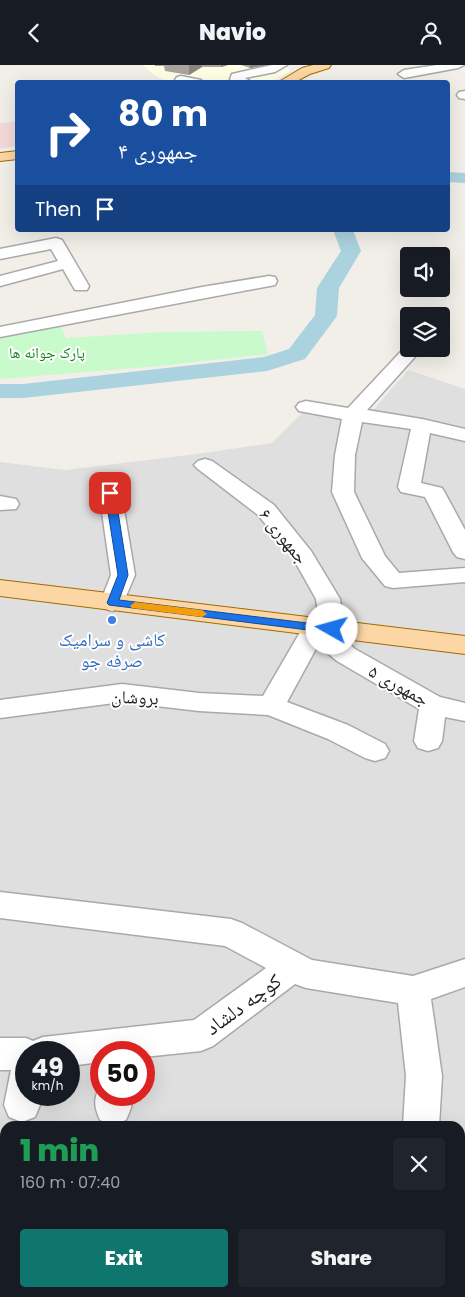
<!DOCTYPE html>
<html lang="en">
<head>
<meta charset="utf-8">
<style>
  :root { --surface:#171b24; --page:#20242c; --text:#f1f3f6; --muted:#9ea1a6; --accent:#0f766e }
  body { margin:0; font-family:Poppins,"Noto Naskh Arabic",sans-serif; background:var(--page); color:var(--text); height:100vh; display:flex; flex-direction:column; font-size:19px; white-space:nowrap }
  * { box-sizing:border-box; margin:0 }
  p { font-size:16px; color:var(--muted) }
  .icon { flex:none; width:28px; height:28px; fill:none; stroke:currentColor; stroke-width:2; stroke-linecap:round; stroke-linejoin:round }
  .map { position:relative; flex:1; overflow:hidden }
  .side { position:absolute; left:0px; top:1056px; width:465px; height:176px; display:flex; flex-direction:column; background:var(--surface); border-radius:15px 15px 0 0; box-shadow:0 5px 20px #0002 }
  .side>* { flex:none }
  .guide { position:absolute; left:15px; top:15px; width:435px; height:152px; border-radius:5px; box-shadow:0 5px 20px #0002; background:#1a4fa0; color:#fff; overflow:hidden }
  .buttons { position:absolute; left:400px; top:182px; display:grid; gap:10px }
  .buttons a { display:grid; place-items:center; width:50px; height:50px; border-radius:5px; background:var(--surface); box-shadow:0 5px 20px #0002; font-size:25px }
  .speed { position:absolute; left:15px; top:976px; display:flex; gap:10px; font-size:25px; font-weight:700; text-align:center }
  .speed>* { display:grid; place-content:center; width:65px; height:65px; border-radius:50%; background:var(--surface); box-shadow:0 5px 20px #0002; line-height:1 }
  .speed small { font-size:12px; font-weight:400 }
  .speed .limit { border:8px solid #d22; background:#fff; color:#111 }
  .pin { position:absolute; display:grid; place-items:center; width:42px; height:42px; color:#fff; margin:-21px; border-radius:10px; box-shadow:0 2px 8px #0006 }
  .me { position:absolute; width:55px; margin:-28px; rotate:277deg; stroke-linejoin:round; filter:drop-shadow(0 0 4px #0008) }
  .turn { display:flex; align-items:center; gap:18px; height:105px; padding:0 20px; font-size:22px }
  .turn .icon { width:65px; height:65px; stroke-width:2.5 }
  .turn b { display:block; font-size:35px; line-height:42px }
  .then { display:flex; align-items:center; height:48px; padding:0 20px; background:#0003; gap:10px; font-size:19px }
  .round { display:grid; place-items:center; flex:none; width:52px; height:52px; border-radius:5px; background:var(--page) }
  .headline { display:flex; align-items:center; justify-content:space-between; height:85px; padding:0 20px }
  h1 { font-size:30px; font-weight:800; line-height:38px; color:#1e9e55 }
  .cta { display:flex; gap:10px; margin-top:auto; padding:10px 20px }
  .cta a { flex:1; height:58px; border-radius:5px; background:var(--accent); color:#fff; font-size:20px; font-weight:800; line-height:58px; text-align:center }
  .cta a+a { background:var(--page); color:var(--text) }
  header { display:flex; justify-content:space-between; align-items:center; height:65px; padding:0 20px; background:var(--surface); font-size:22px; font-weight:800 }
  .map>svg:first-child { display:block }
</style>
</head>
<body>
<header><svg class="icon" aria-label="back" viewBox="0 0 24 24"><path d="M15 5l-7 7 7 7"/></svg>Navio<svg class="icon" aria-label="person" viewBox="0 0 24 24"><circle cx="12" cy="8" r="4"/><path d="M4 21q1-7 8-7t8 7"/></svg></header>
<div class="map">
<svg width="465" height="1232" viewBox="0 0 465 1232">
  <rect width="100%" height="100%" fill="#f2efe9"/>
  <path fill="#e0dfdf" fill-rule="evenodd" d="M408,305L465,324V1232H0V397L65,405L197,389L272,378L303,347L363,357ZM26,988H69V1030H26ZM101,988H144V1030H101ZM5,1061H460V1228H5Z"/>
  <path fill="#f2dad9" d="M17,56V81L0,84V58Z"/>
  <path fill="#ffffe5" d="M143,0H285L290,6L271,17L170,18L154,10Z"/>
  <path fill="#c8facc" d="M61,262L66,273L163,267L262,266L268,289L159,301L0,314V270Z"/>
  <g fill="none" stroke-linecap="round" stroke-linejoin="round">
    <path fill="#aad3df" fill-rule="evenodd" d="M448,107L465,108V118L448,117Z
      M333,165H353L361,186L339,223L337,251L305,294L267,306L23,333H0V319H23L264,292L289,284L315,250L317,223L341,186Z"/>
    <defs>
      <path id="minor" d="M272,0H287L275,7L245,13L253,18H234L230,14L232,9Z
        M437,0H464L458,3L404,13L398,9L404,5Z
        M181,11L201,15L203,18H177L175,15L177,12Z
        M465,26V34L459,33L457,30L459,27Z
        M56,173L62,175L89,221L87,225H75L63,204L0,221V211L58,196L51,184L0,194V184Z
        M269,211L275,212L277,216L275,220L0,272V262L202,222Z
        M407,280H409V284H422L367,345L422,354L465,364V376L430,368L421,418L442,423L445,428L465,465V494L457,492L453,487L425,432L401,427L398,422L411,364L362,357L355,390L354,427L385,491L399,508L465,503V517L393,523L385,521L362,493L332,427L335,390L342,354L299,346L296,342L299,338L306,336L348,343Z
        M205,394L212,396L274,440L311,486L340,534L345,564L339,570L355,584L440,632L465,638V656L445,652L442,676L438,683L428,686L418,683L414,676L419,644L337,596L318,580L287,637L348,660L385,679L389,686L385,693L375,696L365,693L328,674L268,650L199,646L122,637L0,653V635L122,619L199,628L263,631L306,557L319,556L316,534L293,493L258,450L198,404L194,400L198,396Z
        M110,420L118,422L121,427L135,510L121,543L112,546L103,543L100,538L111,510L99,427L102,422Z
        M0,431L16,434L19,439L16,444L0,445Z
        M0,827L231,854L242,858L312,895L413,911L465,894V922L431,934L442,1011L439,1061H403L406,1011L398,938L306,923L295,919L213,981L201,986L144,992V988H101V997L69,1001V988H26V1030H41L40,1040L35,1052L22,1057L9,1052L4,1040L11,1005H0V973H26L33,976L43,972L194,955L266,903L225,881L0,853Z
        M101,1018V1030H132L131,1043L126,1055L113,1060L100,1055C93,1039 94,1034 101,1018Z
        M311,1228H352L351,1232H310Z"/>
      <path id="major" d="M313,0H331L329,3L310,9L293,18H277L302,3Z
        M18,86V94L0,96V88Z
        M0,515L465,571V589L0,531Z"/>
    </defs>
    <use href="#minor" stroke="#a9a9a9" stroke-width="3"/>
    <use href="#major" stroke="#a06b00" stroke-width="2"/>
    <use href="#minor" fill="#fff" fill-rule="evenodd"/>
    <use href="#major" fill="#fcd6a4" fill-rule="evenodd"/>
  </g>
  <path fill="#aba49e" d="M155,0H228L221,2H202L189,10L165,6L164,1H155Z
    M241,0H267L250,3Z"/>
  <path fill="#8b8681" d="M189,0H202V2L189,10Z
    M221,0H228L221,2Z
    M250,0H267L250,3Z"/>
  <path fill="#1a73e8" stroke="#114b97" d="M110,425L115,428L128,510L119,535L332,561L337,564L332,568L109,540L107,538L118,510L105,428Z"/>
  <path fill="#f59e0b" d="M135,537L202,545L207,549L202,552L132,543L130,541Z"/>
  <circle fill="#3f7fe0" stroke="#fff" stroke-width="2" cx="112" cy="555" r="5"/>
  <g text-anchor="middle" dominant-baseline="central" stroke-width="4" stroke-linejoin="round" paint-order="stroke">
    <g font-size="15" fill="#0c8416" stroke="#fff">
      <text x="47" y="287">پارک جوانه ها</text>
    </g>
    <g font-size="18" fill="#222" stroke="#fff">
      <text transform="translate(284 471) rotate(51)">جمهوری ۶</text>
      <text transform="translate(399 620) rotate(29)">جمهوری ۵</text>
      <text transform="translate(135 632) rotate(2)">بروشان</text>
    </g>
    <g font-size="18" fill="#366cbe" stroke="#fff">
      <text x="112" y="574">کاشی و سرامیک<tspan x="112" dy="21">صرفه جو</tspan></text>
    </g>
    <g font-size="21" fill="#222" stroke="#fff">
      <text transform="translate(243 939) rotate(-36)">کوچه دلشاد</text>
    </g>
  </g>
</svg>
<div class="buttons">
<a><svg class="icon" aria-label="sound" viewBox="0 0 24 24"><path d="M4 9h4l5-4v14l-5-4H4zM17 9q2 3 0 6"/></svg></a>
<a><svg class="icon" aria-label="layers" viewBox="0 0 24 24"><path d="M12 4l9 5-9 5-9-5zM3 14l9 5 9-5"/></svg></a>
</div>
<div class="speed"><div>49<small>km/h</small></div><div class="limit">50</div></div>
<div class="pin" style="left:110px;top:428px;background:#d93025"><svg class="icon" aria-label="arrive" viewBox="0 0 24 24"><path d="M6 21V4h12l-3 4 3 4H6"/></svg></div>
<svg class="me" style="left:332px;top:564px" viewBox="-20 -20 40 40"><circle r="19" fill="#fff"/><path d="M0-13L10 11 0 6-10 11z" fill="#1a73e8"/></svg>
<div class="guide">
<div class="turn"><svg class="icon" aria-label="right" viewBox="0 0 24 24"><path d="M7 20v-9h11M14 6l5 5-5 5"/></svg><div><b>80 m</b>جمهوری ۴</div></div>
<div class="then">Then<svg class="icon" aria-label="arrive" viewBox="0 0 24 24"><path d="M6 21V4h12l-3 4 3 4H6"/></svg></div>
</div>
<section class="side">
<div class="headline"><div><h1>1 min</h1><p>160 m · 07:40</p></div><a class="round"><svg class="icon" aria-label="close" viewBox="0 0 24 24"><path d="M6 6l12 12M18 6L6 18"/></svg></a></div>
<div class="cta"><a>Exit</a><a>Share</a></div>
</section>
</div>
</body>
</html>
